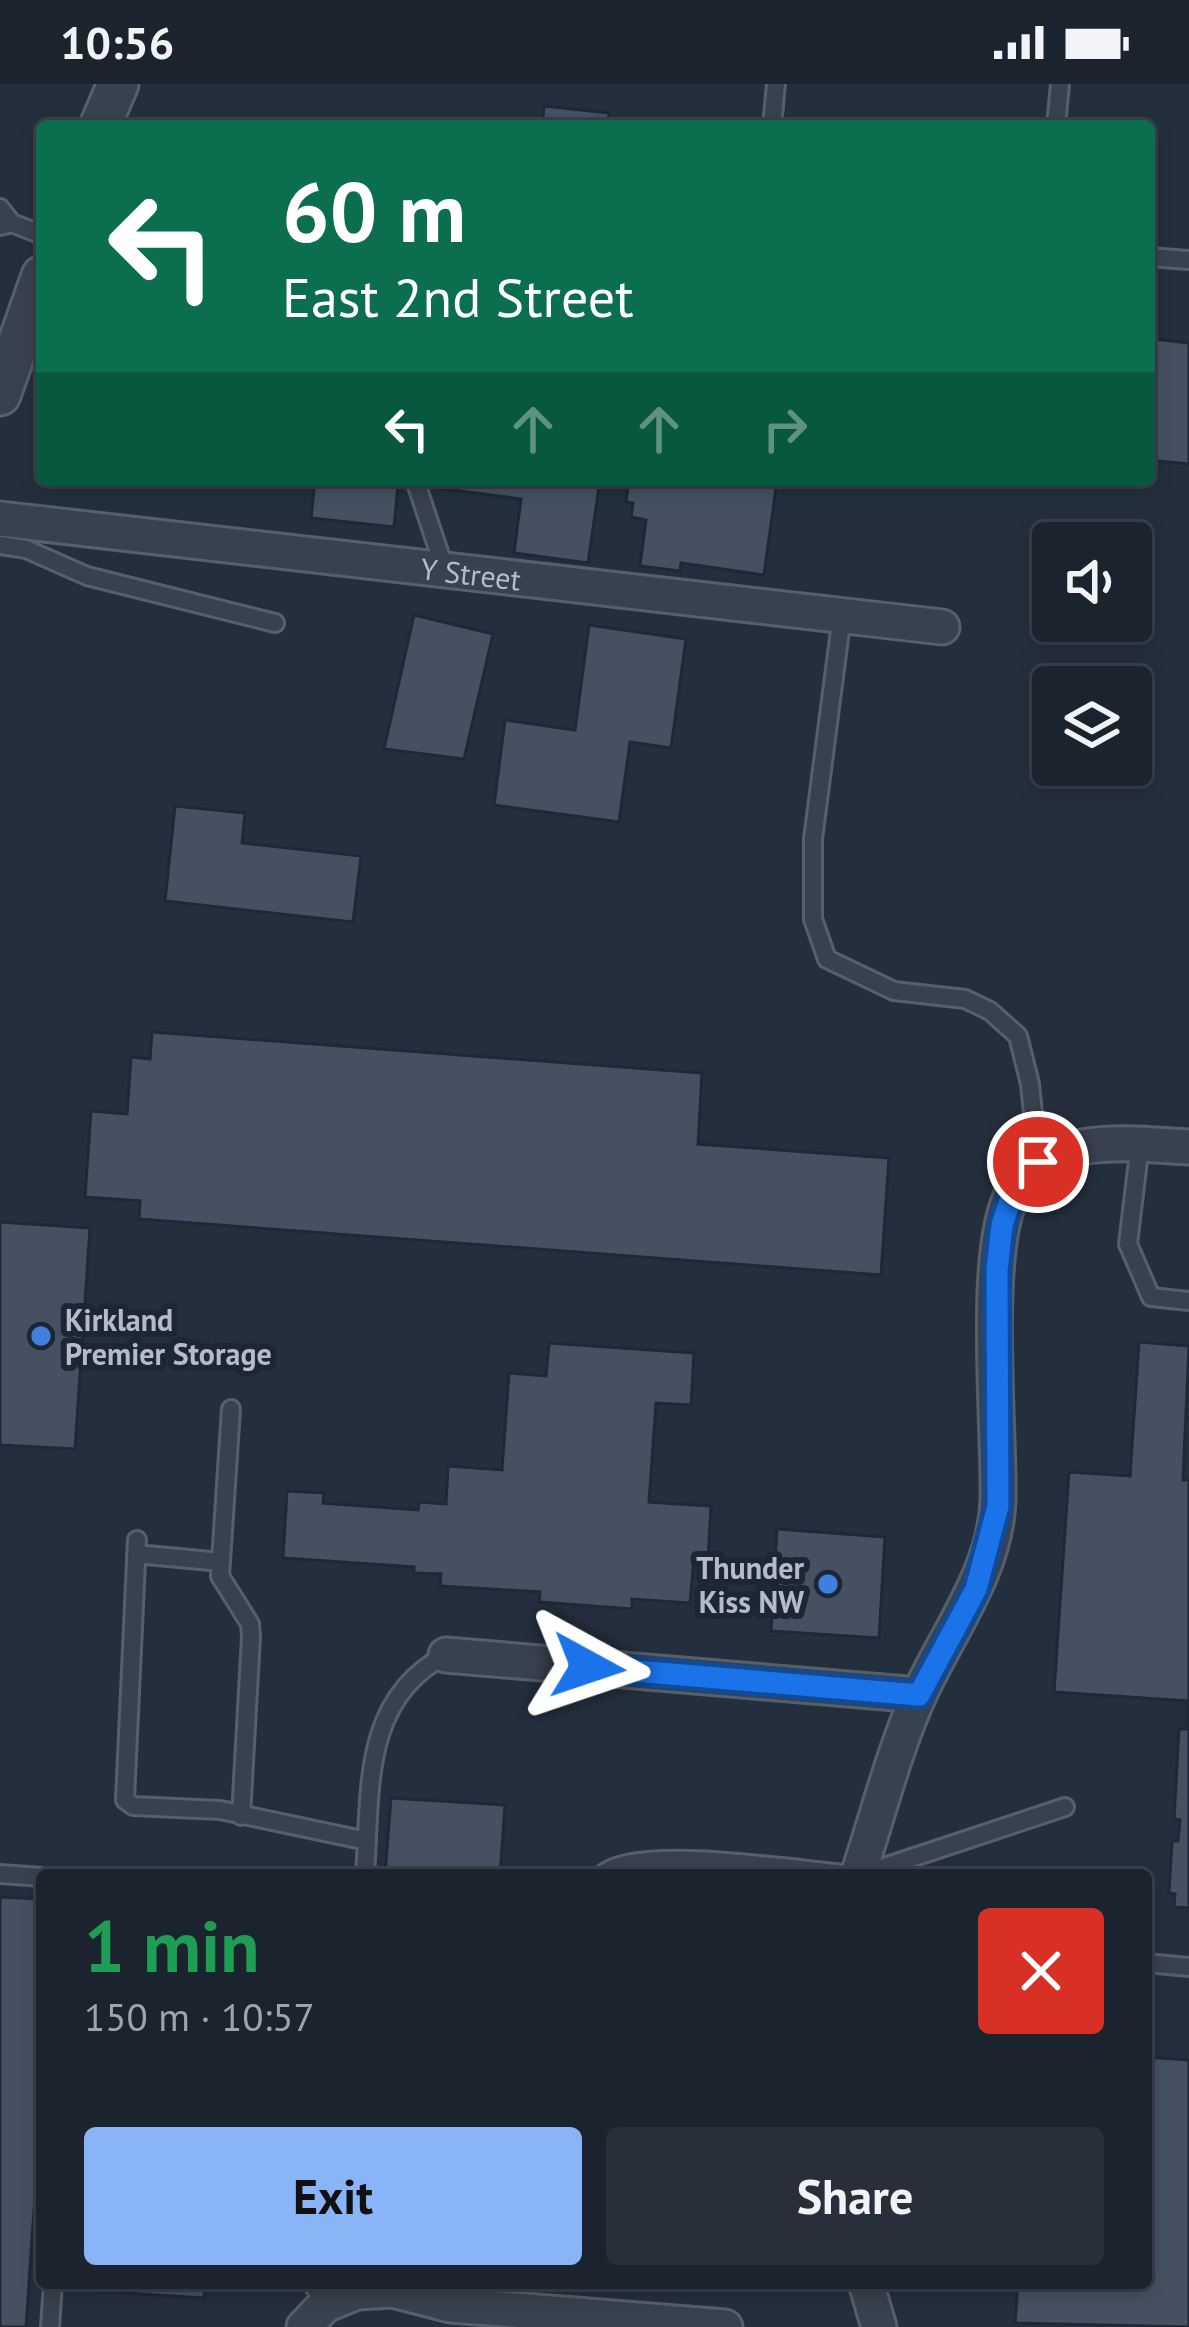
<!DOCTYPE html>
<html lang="en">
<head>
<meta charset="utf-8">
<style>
  :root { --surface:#1b232e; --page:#282f3a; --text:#f1f3f6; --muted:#a0a4aa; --line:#39404a; --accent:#8ab4f8 }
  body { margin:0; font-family:"PT Sans",sans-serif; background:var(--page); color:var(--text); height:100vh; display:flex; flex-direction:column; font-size:45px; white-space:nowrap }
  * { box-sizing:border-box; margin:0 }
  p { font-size:39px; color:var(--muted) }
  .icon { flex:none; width:66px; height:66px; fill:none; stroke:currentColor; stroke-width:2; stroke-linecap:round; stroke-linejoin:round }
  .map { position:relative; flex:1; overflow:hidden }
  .sheet { position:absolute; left:36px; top:1785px; width:1116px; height:420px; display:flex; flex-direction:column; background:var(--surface); border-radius:12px; box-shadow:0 6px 18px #0003,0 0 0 3px var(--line) }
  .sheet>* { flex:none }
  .banner { position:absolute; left:36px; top:36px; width:1119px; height:366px; border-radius:12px; box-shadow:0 6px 18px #0003,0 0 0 3px var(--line); background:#0b6e4f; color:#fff; overflow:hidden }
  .fabs { position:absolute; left:1032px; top:438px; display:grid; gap:24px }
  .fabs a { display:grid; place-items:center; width:120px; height:120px; border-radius:12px; background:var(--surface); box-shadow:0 6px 18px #0003,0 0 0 3px var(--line); font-size:60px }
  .pin { position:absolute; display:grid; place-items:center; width:102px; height:102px; color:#fff; margin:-51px; border:6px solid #fff; border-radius:50%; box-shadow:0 3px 12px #0007 }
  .me { position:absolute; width:132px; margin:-66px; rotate:95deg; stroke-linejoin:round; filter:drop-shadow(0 0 9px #0008) }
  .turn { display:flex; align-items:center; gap:42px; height:252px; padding:0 48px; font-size:54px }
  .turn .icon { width:156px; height:156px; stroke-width:2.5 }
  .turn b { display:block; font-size:84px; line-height:102px }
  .lanes { display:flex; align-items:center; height:114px; padding:0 48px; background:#0003; justify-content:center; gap:60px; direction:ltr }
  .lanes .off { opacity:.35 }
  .round { display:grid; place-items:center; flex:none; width:126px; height:126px; border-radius:12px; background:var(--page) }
  .head { display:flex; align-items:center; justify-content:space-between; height:204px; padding:0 48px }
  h1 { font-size:72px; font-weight:800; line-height:90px; color:#1e9e55 }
  .action { display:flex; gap:24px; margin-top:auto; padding:24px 48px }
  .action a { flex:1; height:138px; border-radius:12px; background:var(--accent); color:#111; font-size:48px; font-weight:800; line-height:138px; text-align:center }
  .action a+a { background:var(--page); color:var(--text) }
  .status { display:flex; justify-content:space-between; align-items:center; height:84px; padding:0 60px; background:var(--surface); direction:ltr }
  .status svg { height:33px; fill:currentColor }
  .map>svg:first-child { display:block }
</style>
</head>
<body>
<div class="status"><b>10:56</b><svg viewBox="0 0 49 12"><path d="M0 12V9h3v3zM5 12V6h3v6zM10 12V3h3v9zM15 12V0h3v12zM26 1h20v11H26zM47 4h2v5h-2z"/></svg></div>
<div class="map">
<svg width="1189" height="2243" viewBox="0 0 1189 2243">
  <rect width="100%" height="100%" fill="#242f3e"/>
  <path fill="#455162" stroke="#1f2835" stroke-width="3" d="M544,22L609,29L608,42H542Z
    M1153,255L1189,259V380L1149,376Z
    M315,396L398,401L394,443L311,434Z
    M439,396H600L588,479L514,469L521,415L438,404Z
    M629,396H755L754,400L776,404L764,491L681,479L680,487L640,482L646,436L631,433L633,419L626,418Z
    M414,531L493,550L464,675L384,665Z
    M589,541L686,555L671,664L630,658L619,738L494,721L505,636L575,646Z
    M175,722L245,729L242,759L361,772L353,838L165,817Z
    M152,948L702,989L698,1060L889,1074L881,1191L139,1135L140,1117L85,1113L91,1027L127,1030L131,973L150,975Z
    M0,1138L90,1144L75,1365L0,1361Z
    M1139,1258L1189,1262L1183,1396H1189V1824L1174,1823L1175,1810L1169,1809L1172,1757H1178L1180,1736L1174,1735L1179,1645H1186L1188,1617L1054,1608L1069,1388L1130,1392Z
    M549,1259L694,1269L691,1321L656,1319L649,1418L711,1422L708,1475L694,1474L690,1519L632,1515V1525L539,1518L540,1508L440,1502L441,1490L414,1489V1483L283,1474L287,1407L324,1409L323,1419L418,1426L419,1418L446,1420L448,1382L502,1386L509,1289L546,1292Z
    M777,1445L885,1453L879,1554L771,1547Z
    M391,1714L505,1721L500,1791H385Z
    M0,1813L42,1815V2010L26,2243H0Z
    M1146,1973L1189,1976V2243L1015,2239L1018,2199H1146Z
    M96,2199H205L204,2214L96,2207Z"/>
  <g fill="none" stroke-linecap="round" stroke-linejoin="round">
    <defs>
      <path id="service" d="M772,42L776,0
        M1056,42L1060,0
        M0,124L12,139L0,142
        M12,139L42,151
        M1149,173L1189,176
        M415,396L445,486
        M0,461L26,465L87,492L275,539
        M842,531L813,755V835L827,875L894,907L965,915L990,927L1018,952L1030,1000L1038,1078
        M1140,1060L1128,1160L1151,1213L1189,1217
        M231,1325L220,1492L250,1540L251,1553L241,1732
        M137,1456L125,1716L133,1722L220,1726L367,1757
        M136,1470L221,1478
        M0,1790L42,1793
        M365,1791C371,1707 361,1615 446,1571
        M602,1791C634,1759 803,1787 854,1791
        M860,1791L1065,1723
        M1146,1879L1189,1883
        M312,2199L325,2221
        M50,2243L53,2199"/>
      <g id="minor">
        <path id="s1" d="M0,435L942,543"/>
        <path d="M446,1571L919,1611"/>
        <path d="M858,1791C878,1731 894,1666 920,1609C948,1548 996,1486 998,1416C1000,1346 981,1161 1014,1107C1049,1047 1130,1060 1189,1063"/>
        <path d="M866,2199L879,2243"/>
        <path d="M304,2243L325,2221L357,2208L393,2206L451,2221L725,2243"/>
      </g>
      <path id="tertiary" d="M100,42L118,0
        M0,311L42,192"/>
    </defs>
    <use href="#service" stroke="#565f6c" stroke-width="22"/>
    <use href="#minor" stroke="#565f6c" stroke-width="39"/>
    <use href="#tertiary" stroke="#565f6c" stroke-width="45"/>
    <use href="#service" stroke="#38414e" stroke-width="16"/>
    <use href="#minor" stroke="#38414e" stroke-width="33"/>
    <use href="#tertiary" stroke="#38414e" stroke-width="39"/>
  </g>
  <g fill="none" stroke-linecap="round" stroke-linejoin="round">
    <defs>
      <path id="route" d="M588,1583L919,1611L976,1505L998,1422L997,1186L1002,1141L1013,1108L1038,1078"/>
    </defs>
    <use href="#route" stroke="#114b97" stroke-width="30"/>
    <use href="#route" stroke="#1a73e8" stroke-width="21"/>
  </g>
  <g fill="#3f7fe0" stroke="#1d2633" stroke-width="4.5">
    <circle cx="41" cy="1252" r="12"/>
    <circle cx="828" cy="1500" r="12"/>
  </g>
  <g text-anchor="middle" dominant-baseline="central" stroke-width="12" stroke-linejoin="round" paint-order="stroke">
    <g font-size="30" fill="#b4bcc9" stroke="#1d2633">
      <text stroke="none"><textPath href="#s1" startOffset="474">Y Street</textPath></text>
    </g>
    <g font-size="30" font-weight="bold" fill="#b4bcc9" stroke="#1d2633" text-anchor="start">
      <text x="65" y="1235">Kirkland<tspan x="65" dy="34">Premier Storage</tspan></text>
      <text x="804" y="1483" text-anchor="end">Thunder<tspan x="804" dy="34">Kiss NW</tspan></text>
    </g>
  </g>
</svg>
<div class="fabs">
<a><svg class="icon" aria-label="sound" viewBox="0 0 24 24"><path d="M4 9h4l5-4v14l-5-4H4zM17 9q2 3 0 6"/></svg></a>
<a><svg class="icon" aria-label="layers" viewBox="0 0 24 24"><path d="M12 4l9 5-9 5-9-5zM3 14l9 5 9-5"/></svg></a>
</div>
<div class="pin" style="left:1038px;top:1078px;background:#d93025"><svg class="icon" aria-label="arrive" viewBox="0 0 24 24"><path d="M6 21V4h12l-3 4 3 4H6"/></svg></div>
<svg class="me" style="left:588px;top:1583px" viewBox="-20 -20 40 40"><path d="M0-17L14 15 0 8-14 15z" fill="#1a73e8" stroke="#fff" stroke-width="4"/></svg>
<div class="banner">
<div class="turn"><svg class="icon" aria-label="left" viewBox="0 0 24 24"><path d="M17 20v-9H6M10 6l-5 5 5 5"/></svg><div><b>60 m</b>East 2nd Street</div></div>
<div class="lanes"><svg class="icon" aria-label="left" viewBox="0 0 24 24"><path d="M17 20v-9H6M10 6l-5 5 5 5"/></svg><svg class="icon off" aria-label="ahead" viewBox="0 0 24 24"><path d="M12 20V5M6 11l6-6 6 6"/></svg><svg class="icon off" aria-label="ahead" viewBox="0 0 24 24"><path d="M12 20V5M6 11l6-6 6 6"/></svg><svg class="icon off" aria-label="right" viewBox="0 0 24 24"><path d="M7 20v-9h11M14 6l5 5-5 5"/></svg></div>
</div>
<section class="sheet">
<div class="head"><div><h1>1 min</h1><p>150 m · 10:57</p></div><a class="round" style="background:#d93025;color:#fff"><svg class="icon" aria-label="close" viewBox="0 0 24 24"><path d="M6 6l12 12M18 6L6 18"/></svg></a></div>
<div class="action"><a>Exit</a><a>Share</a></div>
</section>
</div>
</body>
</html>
